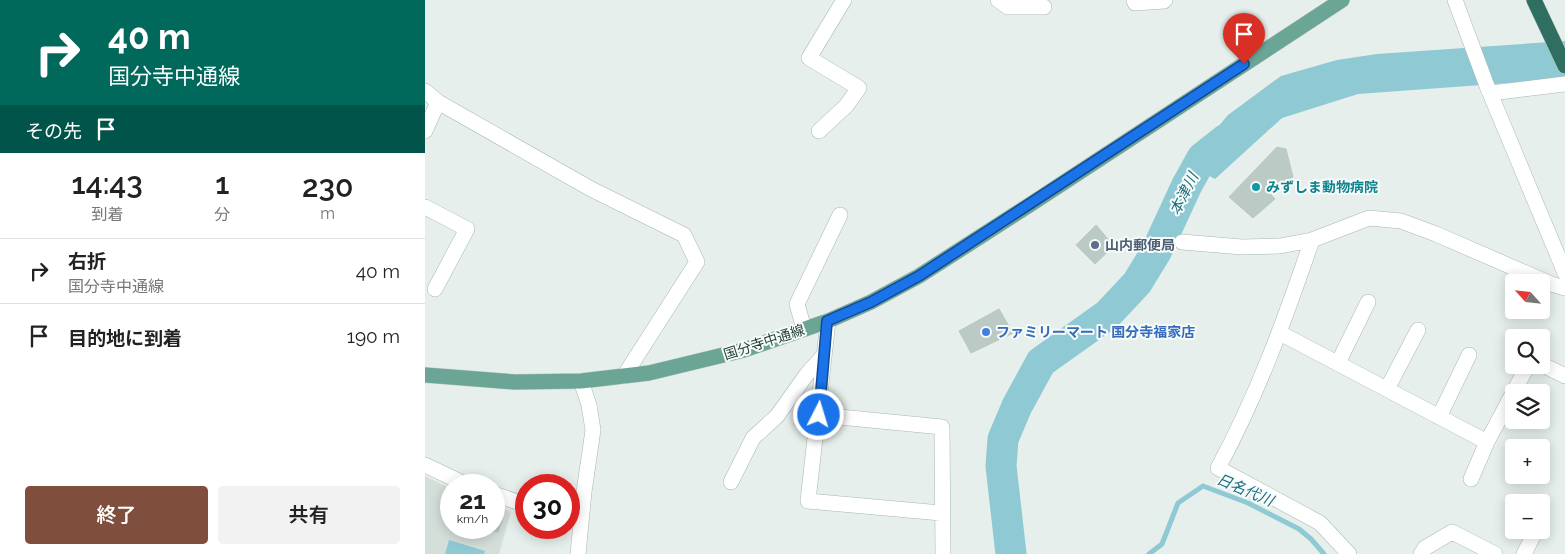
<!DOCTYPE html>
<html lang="ja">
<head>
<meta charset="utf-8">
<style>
  :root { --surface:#fff; --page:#f2f2f2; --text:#222; --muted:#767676; --line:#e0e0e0; --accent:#804e3d }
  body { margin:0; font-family:Raleway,"Noto Sans JP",sans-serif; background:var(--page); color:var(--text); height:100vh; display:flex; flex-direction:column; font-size:19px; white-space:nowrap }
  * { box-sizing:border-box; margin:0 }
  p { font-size:16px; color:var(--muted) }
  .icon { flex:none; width:28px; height:28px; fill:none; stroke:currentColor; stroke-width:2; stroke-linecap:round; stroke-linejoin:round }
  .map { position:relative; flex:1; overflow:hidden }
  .side { display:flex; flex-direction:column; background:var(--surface); width:425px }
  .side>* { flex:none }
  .guide { background:#00695c; color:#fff; overflow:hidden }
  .needle { width:32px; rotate:297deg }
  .buttons { position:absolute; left:1080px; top:274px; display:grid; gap:10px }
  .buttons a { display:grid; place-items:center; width:45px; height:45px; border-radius:5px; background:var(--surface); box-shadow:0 2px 12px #0003; font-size:25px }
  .speed { position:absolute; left:15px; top:474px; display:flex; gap:10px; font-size:25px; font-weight:700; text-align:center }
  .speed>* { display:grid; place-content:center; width:65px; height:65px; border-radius:50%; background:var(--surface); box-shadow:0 2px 12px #0003; line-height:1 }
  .speed small { font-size:12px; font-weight:400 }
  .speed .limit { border:8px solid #d22; background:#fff; color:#111 }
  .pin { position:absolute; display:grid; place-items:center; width:42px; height:42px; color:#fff; margin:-51px -21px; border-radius:50% 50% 50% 0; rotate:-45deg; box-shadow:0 0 5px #0007 }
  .pin .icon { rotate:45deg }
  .me { position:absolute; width:55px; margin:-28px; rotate:5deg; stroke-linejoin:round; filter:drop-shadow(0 0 4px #0008) }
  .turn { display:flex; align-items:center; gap:18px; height:105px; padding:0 25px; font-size:22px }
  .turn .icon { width:65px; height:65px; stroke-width:2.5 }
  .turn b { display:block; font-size:35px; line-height:42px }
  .then { display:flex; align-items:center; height:48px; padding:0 25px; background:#0003; gap:10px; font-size:19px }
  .eta { display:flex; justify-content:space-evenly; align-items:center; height:85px; text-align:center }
  .eta b { font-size:30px; font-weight:600; line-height:35px }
  .action { display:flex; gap:10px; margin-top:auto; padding:10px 25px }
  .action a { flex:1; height:58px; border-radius:5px; background:var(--accent); color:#fff; font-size:20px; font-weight:600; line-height:58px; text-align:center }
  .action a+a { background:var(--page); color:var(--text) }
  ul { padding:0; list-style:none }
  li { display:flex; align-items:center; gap:15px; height:65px; padding:0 25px; border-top:1px solid var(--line) }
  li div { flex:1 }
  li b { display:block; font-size:19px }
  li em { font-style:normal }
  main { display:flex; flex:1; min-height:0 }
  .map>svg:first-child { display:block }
</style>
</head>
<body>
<main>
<section class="side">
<div class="guide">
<div class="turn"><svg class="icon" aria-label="right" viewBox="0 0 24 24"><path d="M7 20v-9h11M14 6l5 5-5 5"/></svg><div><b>40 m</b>国分寺中通線</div></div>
<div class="then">その先<svg class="icon" aria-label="arrive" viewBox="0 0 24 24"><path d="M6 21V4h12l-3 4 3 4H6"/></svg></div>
</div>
<div class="eta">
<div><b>14:43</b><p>到着</p></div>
<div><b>1</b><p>分</p></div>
<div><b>230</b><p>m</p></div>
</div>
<ul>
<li><svg class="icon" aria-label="right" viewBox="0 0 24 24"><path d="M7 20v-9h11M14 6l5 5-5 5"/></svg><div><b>右折</b><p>国分寺中通線</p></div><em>40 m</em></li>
<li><svg class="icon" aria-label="arrive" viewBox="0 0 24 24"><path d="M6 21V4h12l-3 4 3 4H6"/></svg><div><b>目的地に到着</b></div><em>190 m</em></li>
</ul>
<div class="action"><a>終了</a><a>共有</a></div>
</section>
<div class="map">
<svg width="1140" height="554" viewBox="0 0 1140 554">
  <rect width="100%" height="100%" fill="#e6efeb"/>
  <path fill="#d4dfda" d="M0,476L26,489V528H69V505L86,512L74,554H0Z"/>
  <path fill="#8ec9d4" d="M1140,41V79L933,94L857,118L790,179L762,164L803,115L856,76L912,60L952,54Z
    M24,540L60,551L59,554H20Z"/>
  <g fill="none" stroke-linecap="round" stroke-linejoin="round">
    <path stroke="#8ec9d4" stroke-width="5" d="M724,554L737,544L753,503L778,486L823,503L874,529L886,539L899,554"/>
    <path stroke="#8ec9d4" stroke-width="31" d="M586,554L576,466L578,439L592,406L616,362L682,315L712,283L731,252L762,185L777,158L801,139"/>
  </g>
  <path fill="#bbcac4" stroke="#b8c9c2" d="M852,147L861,149L868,177L861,182L857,180L843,191L850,199L828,218L804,197Z
    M671,225L689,246L670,264L651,245Z
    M574,309L588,333L546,353L534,331Z
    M69,515L78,518L73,532L56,528H69Z"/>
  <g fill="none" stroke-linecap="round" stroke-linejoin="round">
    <defs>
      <path id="minor" d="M573,0L583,7H619
        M709,0L710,3L739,1L740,0
        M1030,0L1062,86L1140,273
        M0,91L13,102L166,189L259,235L272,262L199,376
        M1066,93L1140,84
        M0,131L13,102
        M394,131L421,106L434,88L384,58L419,0
        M0,207L42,229L10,289
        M887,240C860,319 833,394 793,468L895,523L924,554
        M757,242L817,247L855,246L887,240L944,218L976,221L1011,234L1126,284L1140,288
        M403,321L383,501L516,513
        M379,329L372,304L415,215
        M855,333L1062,442
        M913,363L943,302
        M1116,364L1140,376
        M962,389L993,330
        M394,415L517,427L518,554
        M1014,417L1044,355
        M0,465L42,485
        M1046,479L1062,442L1103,365
        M306,482L328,438L352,416L382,374L399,355
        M69,494L101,505
        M153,554L159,492L168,430L164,405L156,381
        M996,554L1000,548L1027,532L1070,554
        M1099,554L1111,530"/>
      <path id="major" d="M0,375L90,382L156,381L224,373L319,350L403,321L446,302L494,276L606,204L917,0"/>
      <path id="highway" d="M1109,0L1140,66"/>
    </defs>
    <use href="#minor" stroke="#a8b8b2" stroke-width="16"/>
    <use href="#major" stroke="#c2cac8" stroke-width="16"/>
    <use href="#highway" stroke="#c2cac8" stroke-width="16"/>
    <use href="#minor" stroke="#fff" stroke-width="15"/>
    <use href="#major" stroke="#6aa596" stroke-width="15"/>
    <use href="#highway" stroke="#2f6f62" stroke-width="15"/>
  </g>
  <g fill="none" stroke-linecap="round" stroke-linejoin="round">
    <defs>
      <path id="route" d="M394,415L402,321L446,302L494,276L819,64"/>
    </defs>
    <use href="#route" stroke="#114b97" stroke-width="12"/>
    <use href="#route" stroke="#1a73e8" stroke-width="9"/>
  </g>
  <circle fill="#0f9aa8" stroke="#f7fbf9" stroke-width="2" cx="831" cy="187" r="5"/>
  <circle fill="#5c6f8a" stroke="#f7fbf9" stroke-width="2" cx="670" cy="245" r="5"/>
  <circle fill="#3f7fe0" stroke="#f7fbf9" stroke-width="2" cx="561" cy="332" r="5"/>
  <g text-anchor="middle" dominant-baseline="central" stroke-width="4" stroke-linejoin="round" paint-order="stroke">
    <g font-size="14" font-weight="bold" fill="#0d838f" stroke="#f7fbf9" text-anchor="start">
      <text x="841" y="187">みずしま動物病院</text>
    </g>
    <g font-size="14" font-weight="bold" fill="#4e5e75" stroke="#f7fbf9" text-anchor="start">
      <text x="680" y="245">山内郵便局</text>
    </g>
    <g font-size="14" font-weight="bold" fill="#366cbe" stroke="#f7fbf9" text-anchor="start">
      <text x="571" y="332">ファミリーマート 国分寺福家店</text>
    </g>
    <g font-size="14" fill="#24423a" stroke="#f7fbf9">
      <text transform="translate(339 342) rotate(-18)">国分寺中通線</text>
    </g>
    <g font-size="15" font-style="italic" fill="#1c6f80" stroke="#f7fbf9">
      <text transform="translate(759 194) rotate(-63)">本津川</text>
      <text transform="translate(820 490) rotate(23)">日名代川</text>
    </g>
  </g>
</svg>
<div class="buttons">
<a><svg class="needle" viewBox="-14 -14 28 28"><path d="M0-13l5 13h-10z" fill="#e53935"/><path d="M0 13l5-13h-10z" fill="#767676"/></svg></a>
<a><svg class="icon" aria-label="search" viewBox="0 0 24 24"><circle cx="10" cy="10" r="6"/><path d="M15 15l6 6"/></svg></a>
<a><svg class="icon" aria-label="layers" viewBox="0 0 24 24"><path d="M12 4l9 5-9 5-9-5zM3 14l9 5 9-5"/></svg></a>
<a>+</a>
<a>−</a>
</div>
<div class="speed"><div>21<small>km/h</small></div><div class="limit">30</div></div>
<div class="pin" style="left:819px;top:64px;background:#d93025"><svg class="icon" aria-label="arrive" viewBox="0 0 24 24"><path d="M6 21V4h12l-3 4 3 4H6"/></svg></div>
<svg class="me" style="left:394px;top:415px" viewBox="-20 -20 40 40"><circle r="17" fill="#1a73e8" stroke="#fff" stroke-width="3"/><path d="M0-11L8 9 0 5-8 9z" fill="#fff"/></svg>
</div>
</main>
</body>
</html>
